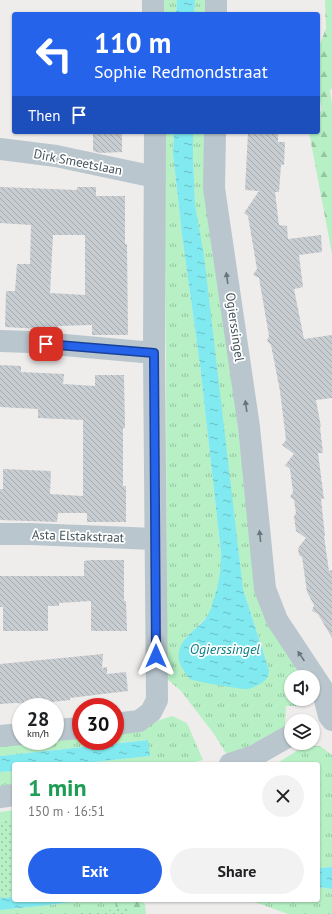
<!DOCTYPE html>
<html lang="en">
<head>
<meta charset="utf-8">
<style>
  :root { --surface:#fff; --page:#f2f2f2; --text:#202124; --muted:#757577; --accent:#2563eb }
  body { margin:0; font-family:"PT Sans",sans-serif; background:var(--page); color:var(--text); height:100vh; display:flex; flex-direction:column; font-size:15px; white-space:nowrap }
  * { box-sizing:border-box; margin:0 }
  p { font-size:13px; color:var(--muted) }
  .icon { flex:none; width:22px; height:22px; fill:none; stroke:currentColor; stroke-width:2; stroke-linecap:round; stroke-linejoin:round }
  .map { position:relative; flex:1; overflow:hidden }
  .drawer { position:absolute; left:12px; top:762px; width:308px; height:140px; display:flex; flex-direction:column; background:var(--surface); border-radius:4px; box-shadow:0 1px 3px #0004 }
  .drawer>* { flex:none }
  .top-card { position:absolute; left:12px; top:12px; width:308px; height:122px; border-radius:4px; box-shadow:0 1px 3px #0004; background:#2563eb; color:#fff; overflow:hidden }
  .buttons { position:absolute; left:284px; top:670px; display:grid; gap:8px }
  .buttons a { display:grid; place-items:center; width:36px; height:36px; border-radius:50%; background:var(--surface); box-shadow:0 1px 3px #0004; font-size:20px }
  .speed { position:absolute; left:12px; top:698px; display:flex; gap:8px; font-size:20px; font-weight:700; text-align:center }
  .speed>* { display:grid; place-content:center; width:52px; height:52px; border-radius:50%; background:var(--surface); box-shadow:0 1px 3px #0004; line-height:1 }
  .speed small { font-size:10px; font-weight:400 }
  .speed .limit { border:6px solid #d22; background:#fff; color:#111 }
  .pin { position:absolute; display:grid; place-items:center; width:34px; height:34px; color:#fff; margin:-17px; border-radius:8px; box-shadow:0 2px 6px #0006 }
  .me { position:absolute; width:44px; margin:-22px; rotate:0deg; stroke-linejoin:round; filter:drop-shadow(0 0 3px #0008) }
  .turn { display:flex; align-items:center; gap:14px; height:84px; padding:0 16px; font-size:18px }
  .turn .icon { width:52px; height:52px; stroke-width:2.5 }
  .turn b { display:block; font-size:28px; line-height:34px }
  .then { display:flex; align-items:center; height:38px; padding:0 16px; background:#0003; gap:8px; font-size:15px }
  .round { display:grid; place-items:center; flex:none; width:42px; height:42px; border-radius:21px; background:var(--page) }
  .overview { display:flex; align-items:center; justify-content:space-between; height:68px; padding:0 16px }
  h1 { font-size:24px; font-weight:700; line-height:30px; color:#1e9e55 }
  .primary-button { display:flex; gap:8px; margin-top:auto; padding:8px 16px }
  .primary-button a { flex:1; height:46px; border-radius:24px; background:var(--accent); color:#fff; font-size:16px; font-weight:700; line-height:46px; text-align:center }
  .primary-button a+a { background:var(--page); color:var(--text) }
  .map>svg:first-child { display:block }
</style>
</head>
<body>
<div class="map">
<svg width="332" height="914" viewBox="0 0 332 914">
  <defs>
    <pattern id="grass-tufts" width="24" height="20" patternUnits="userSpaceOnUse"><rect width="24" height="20" fill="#b6f0c4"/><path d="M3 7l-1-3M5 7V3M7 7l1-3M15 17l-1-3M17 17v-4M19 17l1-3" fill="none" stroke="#96c5a2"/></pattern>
    <pattern id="forest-firs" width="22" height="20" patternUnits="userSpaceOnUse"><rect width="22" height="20" fill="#b6f0c4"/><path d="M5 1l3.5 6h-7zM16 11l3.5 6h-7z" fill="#96c5a2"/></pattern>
    <pattern id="park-dots" width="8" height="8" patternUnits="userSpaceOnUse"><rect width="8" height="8" fill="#b6f0c4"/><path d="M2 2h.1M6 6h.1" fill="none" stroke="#96c5a2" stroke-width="1.8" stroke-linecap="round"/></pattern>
    <pattern id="water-ripples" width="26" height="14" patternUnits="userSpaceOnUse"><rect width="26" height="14" fill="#81e9f0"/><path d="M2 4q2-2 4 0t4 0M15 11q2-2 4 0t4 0" fill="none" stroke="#6bbfc5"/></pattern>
    <pattern id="building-back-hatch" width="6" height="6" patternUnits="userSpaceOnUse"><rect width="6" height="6" fill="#c8cdd1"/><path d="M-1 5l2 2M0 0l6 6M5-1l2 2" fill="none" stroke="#a4a9ad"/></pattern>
  </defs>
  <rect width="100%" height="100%" fill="#efecec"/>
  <path fill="url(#grass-tufts)" d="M161,0H177L176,14H161Z
    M195,0H206V14H194Z
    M164,132H174L173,154L182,235L200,365L221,553V569L218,589L209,614L194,630L185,638L269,670L243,589L195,205L193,155V132H204V180L210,236L233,384L256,586L268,624L301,677H291V699H298L296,706H286L285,726L250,746L227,755L214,734L181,691L167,679L166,366Z
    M172,716L187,723L203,760L188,764H76L149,756L147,740L0,756V743L21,741H55V737L81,734V741H115V731L144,728L160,720Z
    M312,746H320L332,755V867L318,868V764H276L303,747Z
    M14,771V786L0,787V772Z
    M14,810V819L0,821V812Z
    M318,887L332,889V914H288L249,900H318Z
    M85,900H115L116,914H0V910L50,905Z"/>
  <path fill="url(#forest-firs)" d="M325,0H332V89L330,90L332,104V254L309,132H318V116L322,109L318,92V50L326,28Z
    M115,900H138L145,904L146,914H116Z"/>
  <path fill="url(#park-dots)" d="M14,819V897L0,898V821Z
    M128,908V914H71Z"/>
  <path fill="url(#water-ripples)" d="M177,0H195L194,14H176Z
    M174,132H193V155L195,205L204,256L243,589L269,670C269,673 268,677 266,679C263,683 253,688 248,689C243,690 193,681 190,679C187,676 180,665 179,660C176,637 200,630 209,613C211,609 212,605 213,601C219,585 221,571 221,553L200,365L182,235L173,154Z
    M148,740L150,756L76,764H14V771L0,772V756Z
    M332,867V889L318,887V868Z
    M14,897V900H85L50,905L0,910V898Z"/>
  <path fill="url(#building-back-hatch)" fill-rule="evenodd" d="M93,132H122V152L100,153L93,151Z
    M248,132H278V142H285L284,165H281L279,192H275L279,225L287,226L288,239L321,235L322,252L299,255L303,287L294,289L304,339L332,335V398L316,400L321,427H320L323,453H318L324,499H321L325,536H324L329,571L332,570V638L318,614L312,611L314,605L307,592L302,557L299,555L298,548L306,538L296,531L294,516L296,513L294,500L290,497L293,492L290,469L285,465L294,454L282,445L286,440L280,391L271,345L267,341L269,336L259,278L253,275L257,269L248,216L244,213L259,191L245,190Z
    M0,187L77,190V187H96V196H125V244H127L128,335H92V325L58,326V330L5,327L6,291H15L17,264H30L31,225L0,223ZM53,235H85V295L50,293Z
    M0,365L21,366V372L64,374L63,384L95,386V375H124L125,428H123V486H126V522H87V513H58L57,522L0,520V489H3V469L51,471L50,494L83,496V420L38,418V409L0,407Z
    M91,560H124V601H126L127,631H91V601L59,603V606H48V631H3V607H0V576H84V561Z
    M103,654L102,668L107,667V674L126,672L128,691L70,698V700L34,704L15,703L0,704V664Z"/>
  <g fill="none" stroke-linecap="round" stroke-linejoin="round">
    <path stroke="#b9c6cd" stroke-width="22" d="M153,0V14
      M216,14V0
      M215,132L214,188L249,427L265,589L277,620L322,688L329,716L332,720
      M0,149L56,156L155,177
      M0,341L31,342L154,353
      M0,534H30L155,539
      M115,724L139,721L151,712L157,700L154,353L155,132
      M55,730L81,728
      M0,736L21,734
      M230,764L254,756L291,735
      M0,797L14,795"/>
  </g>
  <defs><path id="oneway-solid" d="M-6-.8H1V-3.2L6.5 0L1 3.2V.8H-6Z"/></defs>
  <g fill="#67767c">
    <use href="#oneway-solid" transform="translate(227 278) rotate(-98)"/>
    <use href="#oneway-solid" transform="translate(246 406) rotate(-98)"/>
    <use href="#oneway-solid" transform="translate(260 536) rotate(-96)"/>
    <use href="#oneway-solid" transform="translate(301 656) rotate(-124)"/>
  </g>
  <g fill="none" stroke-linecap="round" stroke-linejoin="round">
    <defs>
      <path id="route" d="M46,344L154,353L156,656"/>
    </defs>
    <use href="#route" stroke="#184099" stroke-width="10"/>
    <use href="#route" stroke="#2563eb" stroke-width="7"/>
  </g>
  <g text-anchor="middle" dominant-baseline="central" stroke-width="3.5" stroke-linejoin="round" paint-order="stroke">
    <g font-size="13" fill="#44535a" stroke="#fff">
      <text transform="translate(78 162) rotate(11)">Dirk Smeetslaan</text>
      <text transform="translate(235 327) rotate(82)">Ogierssingel</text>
      <text transform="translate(78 536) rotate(2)">Asta Elstakstraat</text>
    </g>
    <g font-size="14" font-style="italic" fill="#087d85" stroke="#fff">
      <text x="225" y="649">Ogierssingel</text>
    </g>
  </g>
</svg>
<div class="buttons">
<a><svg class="icon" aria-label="sound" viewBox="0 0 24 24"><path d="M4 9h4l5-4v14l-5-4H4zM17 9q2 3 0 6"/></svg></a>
<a><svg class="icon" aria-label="layers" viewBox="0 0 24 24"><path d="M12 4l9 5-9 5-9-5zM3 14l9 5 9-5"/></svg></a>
</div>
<div class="speed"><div>28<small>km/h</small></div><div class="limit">30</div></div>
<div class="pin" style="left:46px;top:344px;background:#d93025"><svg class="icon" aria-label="arrive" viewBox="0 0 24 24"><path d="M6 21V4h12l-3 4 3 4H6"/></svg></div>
<svg class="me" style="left:156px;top:656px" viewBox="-20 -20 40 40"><path d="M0-17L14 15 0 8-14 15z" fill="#2563eb" stroke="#fff" stroke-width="4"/></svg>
<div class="top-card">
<div class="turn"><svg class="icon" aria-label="left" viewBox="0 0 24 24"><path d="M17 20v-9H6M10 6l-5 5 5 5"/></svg><div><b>110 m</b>Sophie Redmondstraat</div></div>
<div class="then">Then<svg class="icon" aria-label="arrive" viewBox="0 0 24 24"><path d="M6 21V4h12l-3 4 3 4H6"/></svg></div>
</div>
<section class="drawer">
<div class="overview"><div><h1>1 min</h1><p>150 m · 16:51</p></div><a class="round"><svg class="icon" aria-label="close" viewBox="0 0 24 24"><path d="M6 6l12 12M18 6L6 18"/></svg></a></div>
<div class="primary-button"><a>Exit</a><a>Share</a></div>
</section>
</div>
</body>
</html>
